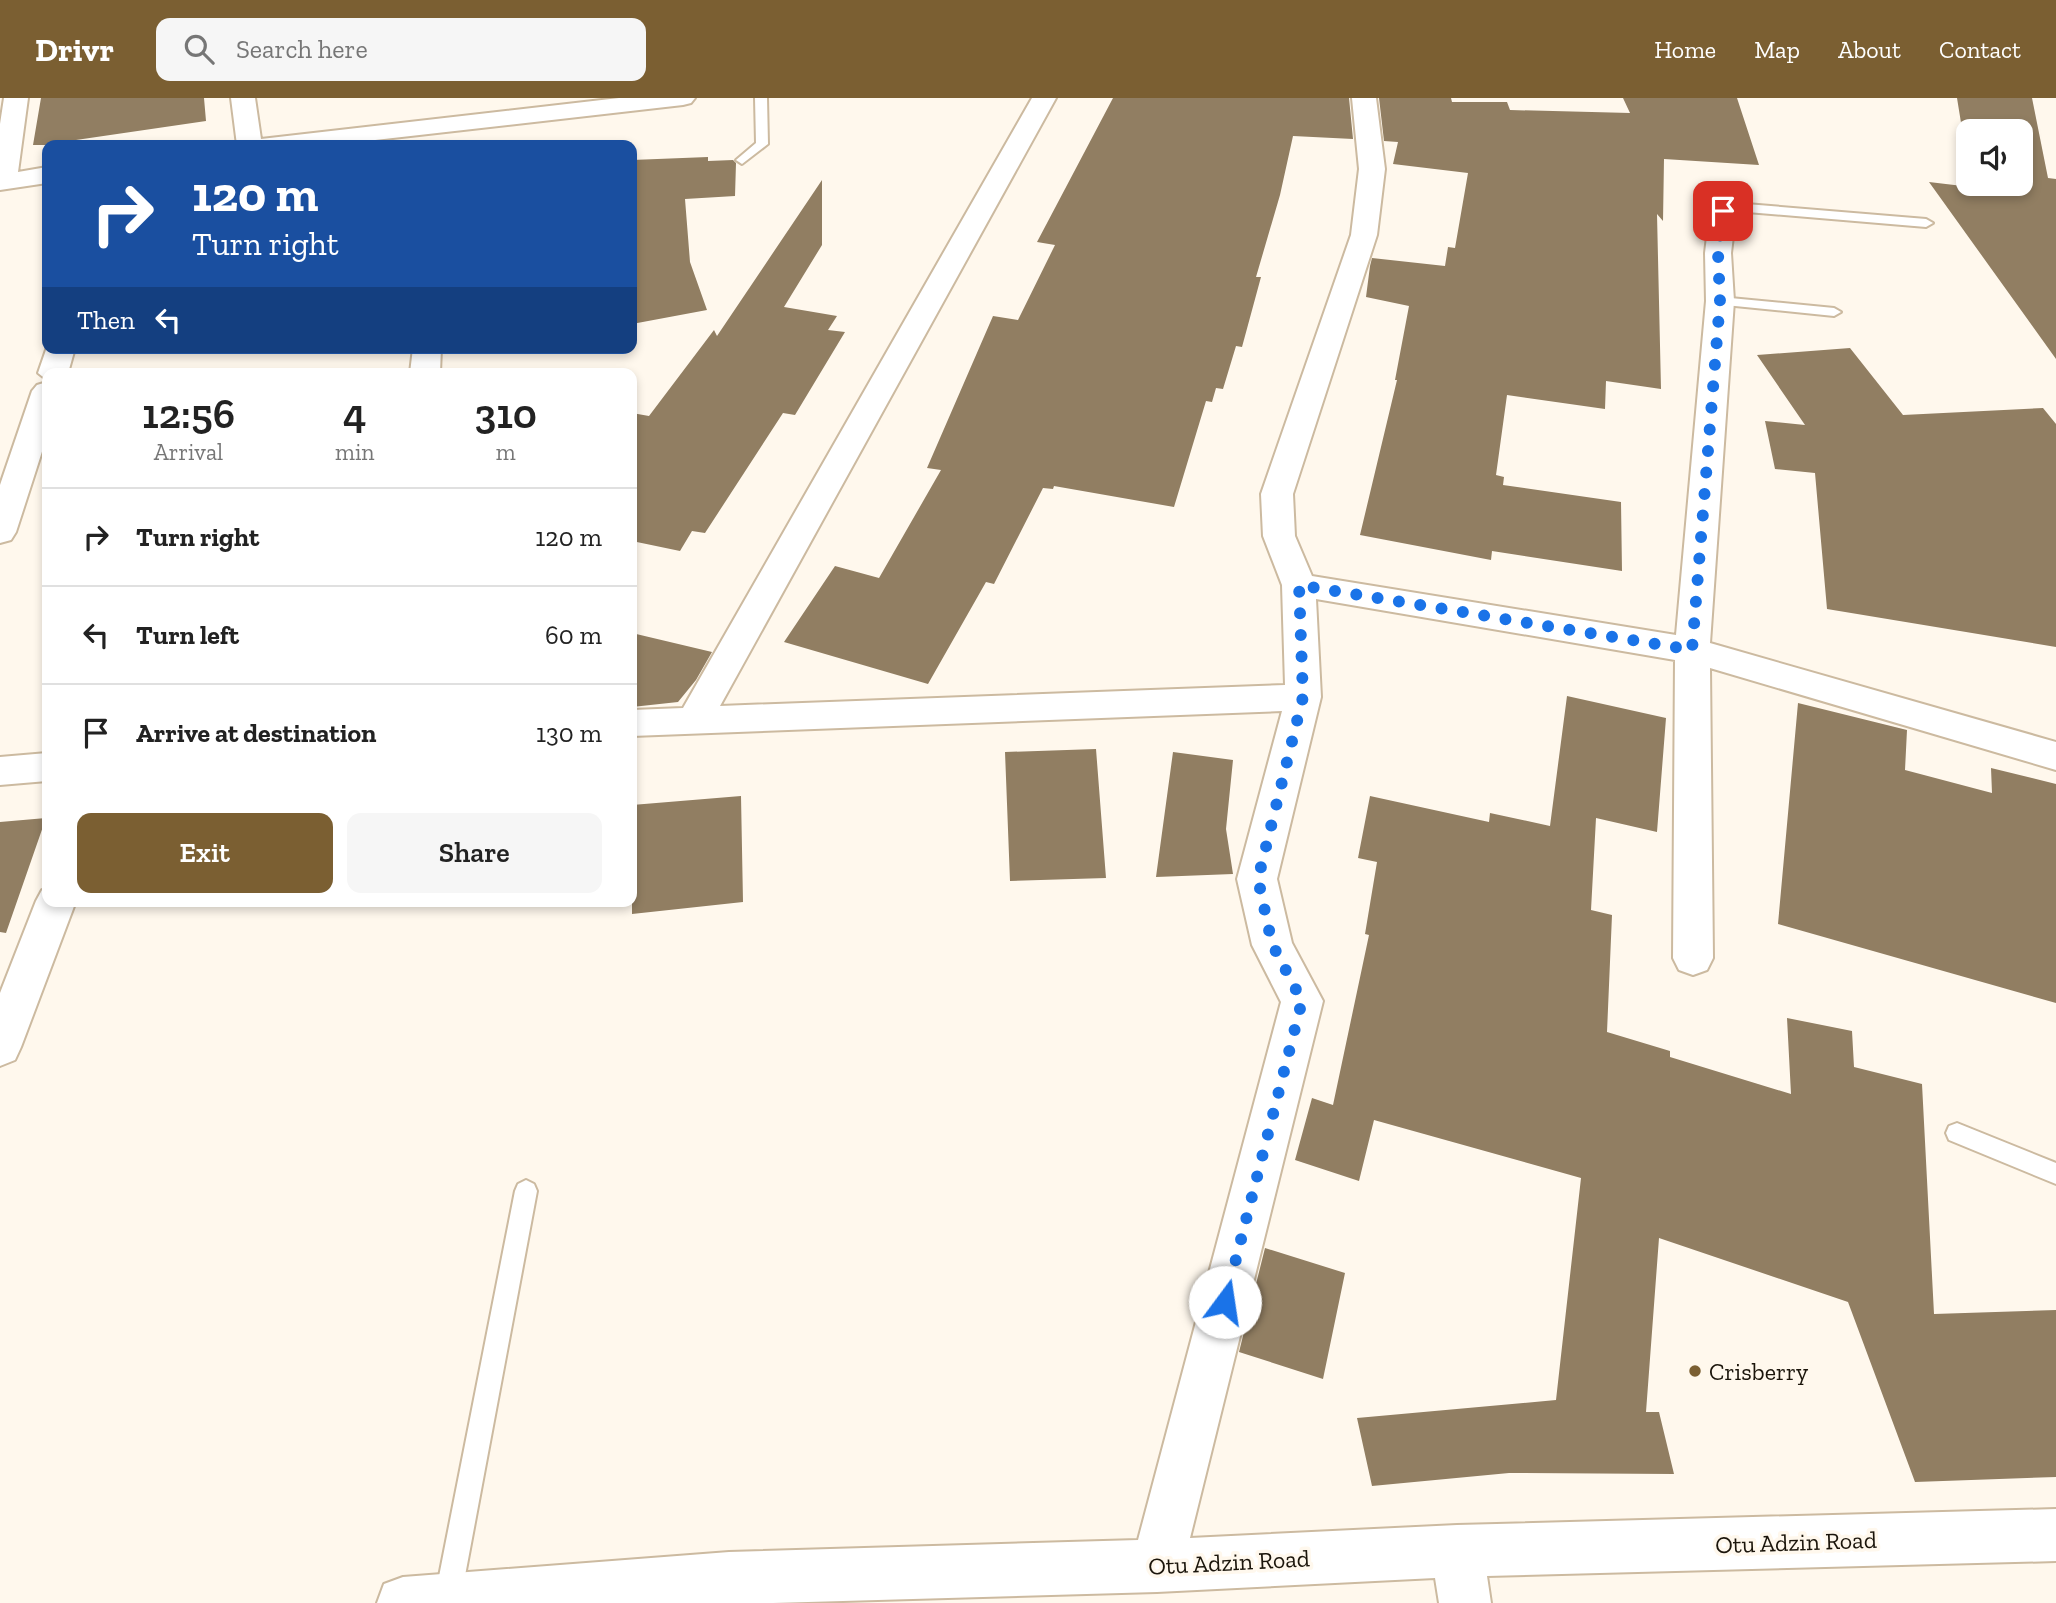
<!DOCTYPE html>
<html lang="en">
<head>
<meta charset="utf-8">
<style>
  :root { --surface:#fff; --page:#f6f6f6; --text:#222; --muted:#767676; --line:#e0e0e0; --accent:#7b5f32 }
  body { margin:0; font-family:"Zilla Slab",serif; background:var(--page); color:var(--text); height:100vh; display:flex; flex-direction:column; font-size:26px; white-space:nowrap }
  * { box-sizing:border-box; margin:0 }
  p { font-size:23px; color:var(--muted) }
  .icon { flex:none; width:38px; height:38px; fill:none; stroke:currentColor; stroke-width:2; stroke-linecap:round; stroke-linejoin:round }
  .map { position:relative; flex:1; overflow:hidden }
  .panel { position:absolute; left:42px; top:270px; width:595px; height:539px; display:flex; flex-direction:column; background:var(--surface); border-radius:14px; box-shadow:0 4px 10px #0003 }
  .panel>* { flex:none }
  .guide { position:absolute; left:42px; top:42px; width:595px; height:214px; border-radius:14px; box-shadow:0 4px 10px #0003; background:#1a4fa0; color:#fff; overflow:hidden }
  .controls { position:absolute; left:1956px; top:21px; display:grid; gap:14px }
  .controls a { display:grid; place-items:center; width:77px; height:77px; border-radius:14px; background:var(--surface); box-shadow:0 4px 10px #0003; font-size:35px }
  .pin { position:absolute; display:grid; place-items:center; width:60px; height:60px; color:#fff; margin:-30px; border-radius:14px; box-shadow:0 4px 10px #0006 }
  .me { position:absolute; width:77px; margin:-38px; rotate:14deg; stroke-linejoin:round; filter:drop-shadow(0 0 5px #0008) }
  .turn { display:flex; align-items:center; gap:24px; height:147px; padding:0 35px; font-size:32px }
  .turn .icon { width:91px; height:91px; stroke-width:2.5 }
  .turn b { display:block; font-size:49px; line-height:60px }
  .then { display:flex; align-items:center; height:66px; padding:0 35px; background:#0003; gap:14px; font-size:26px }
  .eta { display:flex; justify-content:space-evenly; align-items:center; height:119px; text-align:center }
  .eta b { font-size:42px; font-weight:600; line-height:49px }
  .action { display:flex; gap:14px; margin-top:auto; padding:14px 35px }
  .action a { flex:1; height:80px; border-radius:14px; background:var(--accent); color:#fff; font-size:28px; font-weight:600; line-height:80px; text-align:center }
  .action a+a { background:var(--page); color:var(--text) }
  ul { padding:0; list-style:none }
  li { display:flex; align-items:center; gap:21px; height:98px; padding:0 35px; border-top:2px solid var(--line) }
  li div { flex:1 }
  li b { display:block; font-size:26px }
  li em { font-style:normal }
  header { display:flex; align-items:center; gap:42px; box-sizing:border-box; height:98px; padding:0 35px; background:var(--accent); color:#fff }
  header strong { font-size:33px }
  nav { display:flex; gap:38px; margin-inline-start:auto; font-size:24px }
  .search { width:490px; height:63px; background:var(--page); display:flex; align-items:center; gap:18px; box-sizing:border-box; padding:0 24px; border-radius:14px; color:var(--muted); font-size:26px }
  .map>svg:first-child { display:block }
</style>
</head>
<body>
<header>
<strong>Drivr</strong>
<div class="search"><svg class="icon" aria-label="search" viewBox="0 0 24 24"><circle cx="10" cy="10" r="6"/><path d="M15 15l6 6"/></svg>Search here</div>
<nav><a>Home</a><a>Map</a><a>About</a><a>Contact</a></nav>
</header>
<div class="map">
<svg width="2056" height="1505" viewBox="0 0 2056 1505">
  <rect width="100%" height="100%" fill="#fff8ed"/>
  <path fill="#917e62" d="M41,0H204L206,23L76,42L75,47H33Z
    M1113,0H1349L1353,41L1293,38L1280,97L1256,179H1261L1242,249L1236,248L1223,291L1216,290L1212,304L1206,303L1174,409L1054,388L1053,391L1043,390L994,486L986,484L928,586L784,544L835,468L879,480L941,372L927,370L993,218L1018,222L1055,147L1037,144Z
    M1379,0H1451L1452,4H1507L1510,12L1630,15L1623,0H1737L1759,67L1664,61L1663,123L1657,116L1661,291L1606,283L1605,311L1507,297L1496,377L1504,379L1503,387L1621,404L1622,473L1492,453L1491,462L1360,437L1397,282H1395L1409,208L1366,199L1370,168L1372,160L1445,168L1448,149L1455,150L1468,75L1393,66L1398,44L1384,43Z
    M1957,0H2032L2048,80L2056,81V261L1929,84L1971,89V86H2021V33H1969V74Z
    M708,59V63L733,62L736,65L735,98L685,101L690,164L707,212L632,226V62Z
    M822,82V147L784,209L837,218L828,232L845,234L795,317L783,315L705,435L692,433L680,453L632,443V315L649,318L714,232L717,238Z
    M1850,250L1903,317L2043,310L2056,326V549L1827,511L1815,375L1775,371L1765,323L1805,327L1757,257Z
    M632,535L712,554L696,582L678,604L632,609Z
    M1567,598L1666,620L1657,734L1596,720L1591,812L1612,817L1607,934L1670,953V959L1791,996L1787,920L1852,933L1854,969L1922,986L1934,1216L2056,1212V1379L1915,1384L1848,1204L1659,1140L1646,1314H1659L1674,1376L1509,1375L1372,1388L1357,1320L1556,1302L1581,1080L1374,1022L1359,1083L1295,1062L1312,1000L1333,1007L1369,837L1365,836L1377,764L1358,760L1370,698L1489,724L1490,715L1550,728Z
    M1798,605L1907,632L1905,672L1992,695L1991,670L2056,686V905L1778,826Z
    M1096,651L1106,780L1010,783L1005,654Z
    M1173,654L1233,662L1226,731L1233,776L1156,779Z
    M741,698L743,804L632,816V707Z
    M46,720L6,835L0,834V724Z
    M1265,1150L1345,1175L1323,1281L1239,1254Z"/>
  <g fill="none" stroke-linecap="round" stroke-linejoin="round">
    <defs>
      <path id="service" d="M755,0H767L768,46L742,66L736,62L756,45Z
        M1734,105L1926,121L1933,125L1926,129L1735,113L1723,117L1716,113Z
        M1720,199L1834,210L1841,214L1834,218L1715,206L1713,203Z
        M1957,1025L2056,1065V1086L1949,1042L1946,1035L1949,1028Z
        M526,1082L534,1086L537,1093L461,1499L459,1505H437L435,1499L515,1093L518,1086Z"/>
      <path id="minor" d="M4,0H28L18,74L47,69V85L0,92V26Z
        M231,0H255L261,41L619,0H695L691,5L683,7L331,47H237Z
        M1032,0H1056L720,608L1285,587L1282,487L1263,438L1261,396L1351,137L1359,71L1352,0H1376L1385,71L1377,137L1293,396L1295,438L1312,478L1676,537L1706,203L1705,155L1710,113L1714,107H1732L1736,113L1731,155L1734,203L1710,545L2056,644V672L1710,570L1713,860L1707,872L1693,877L1679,872L1673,860L1675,562L1316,501L1321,599L1277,781L1292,845L1323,903L1190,1440L1457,1427L2056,1411V1463L1487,1478L1491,1505H1439L1435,1480L1157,1494L773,1505H377L384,1486L403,1479L729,1454L1138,1442L1281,904L1252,847L1237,781L1282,613L632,638V612L683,610Z
        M47,249L75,250L68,275H47V282L38,275Z
        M413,250H441L440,275H410Z
        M47,284V338L16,434L11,442L0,445V387L32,293L37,287Z
        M47,655V683L0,687V659Z
        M47,790V803H76L21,949L15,962L0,968V895L36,803L42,792Z"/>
    </defs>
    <use href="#service" stroke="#ccbaa0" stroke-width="4"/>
    <use href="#minor" stroke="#ccbaa0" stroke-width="4"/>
    <use href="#service" fill="#fff" fill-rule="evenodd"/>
    <use href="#minor" fill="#fff" fill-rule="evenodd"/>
  </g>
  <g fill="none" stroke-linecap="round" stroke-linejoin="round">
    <path stroke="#1a73e8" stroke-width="12" stroke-dasharray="0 21.6" d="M1225,1204L1302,903L1272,846L1258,781L1303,599L1299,487L1692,552L1720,203L1718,155L1723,113"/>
  </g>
  <circle fill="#7b5f32" stroke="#fff8ed" stroke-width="2.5" cx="1695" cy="1273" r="7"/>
  <g text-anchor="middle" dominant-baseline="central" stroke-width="7" stroke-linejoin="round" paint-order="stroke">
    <g font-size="24" fill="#1b150b" stroke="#fff8ed" text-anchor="start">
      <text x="1709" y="1273">Crisberry</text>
    </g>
    <g font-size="24" fill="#1b150b" stroke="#fff8ed">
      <text transform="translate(1796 1444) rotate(-2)">Otu Adzin Road</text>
      <text transform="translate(1229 1464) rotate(-3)">Otu Adzin Road</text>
    </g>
  </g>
</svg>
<div class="controls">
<a><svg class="icon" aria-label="sound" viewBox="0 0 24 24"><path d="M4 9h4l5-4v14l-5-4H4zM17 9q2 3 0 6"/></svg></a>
</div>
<div class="pin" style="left:1723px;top:113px;background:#d93025"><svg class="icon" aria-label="arrive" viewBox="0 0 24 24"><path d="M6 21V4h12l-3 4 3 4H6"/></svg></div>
<svg class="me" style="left:1225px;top:1204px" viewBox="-20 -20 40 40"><circle r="19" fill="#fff"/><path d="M0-13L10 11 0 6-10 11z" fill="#1a73e8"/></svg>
<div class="guide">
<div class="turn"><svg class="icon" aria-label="right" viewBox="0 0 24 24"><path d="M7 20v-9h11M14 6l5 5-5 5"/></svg><div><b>120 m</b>Turn right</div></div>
<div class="then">Then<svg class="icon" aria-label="left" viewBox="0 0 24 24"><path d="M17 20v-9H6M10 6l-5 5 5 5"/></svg></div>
</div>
<section class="panel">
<div class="eta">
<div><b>12:56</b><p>Arrival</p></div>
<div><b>4</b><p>min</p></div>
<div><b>310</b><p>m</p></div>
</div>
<ul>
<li><svg class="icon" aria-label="right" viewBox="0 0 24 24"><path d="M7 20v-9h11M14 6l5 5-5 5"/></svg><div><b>Turn right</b></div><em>120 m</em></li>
<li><svg class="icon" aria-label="left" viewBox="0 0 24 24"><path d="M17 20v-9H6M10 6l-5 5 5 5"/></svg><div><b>Turn left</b></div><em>60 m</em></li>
<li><svg class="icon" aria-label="arrive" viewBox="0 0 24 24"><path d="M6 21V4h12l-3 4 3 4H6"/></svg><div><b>Arrive at destination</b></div><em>130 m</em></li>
</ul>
<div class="action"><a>Exit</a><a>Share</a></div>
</section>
</div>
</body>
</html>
